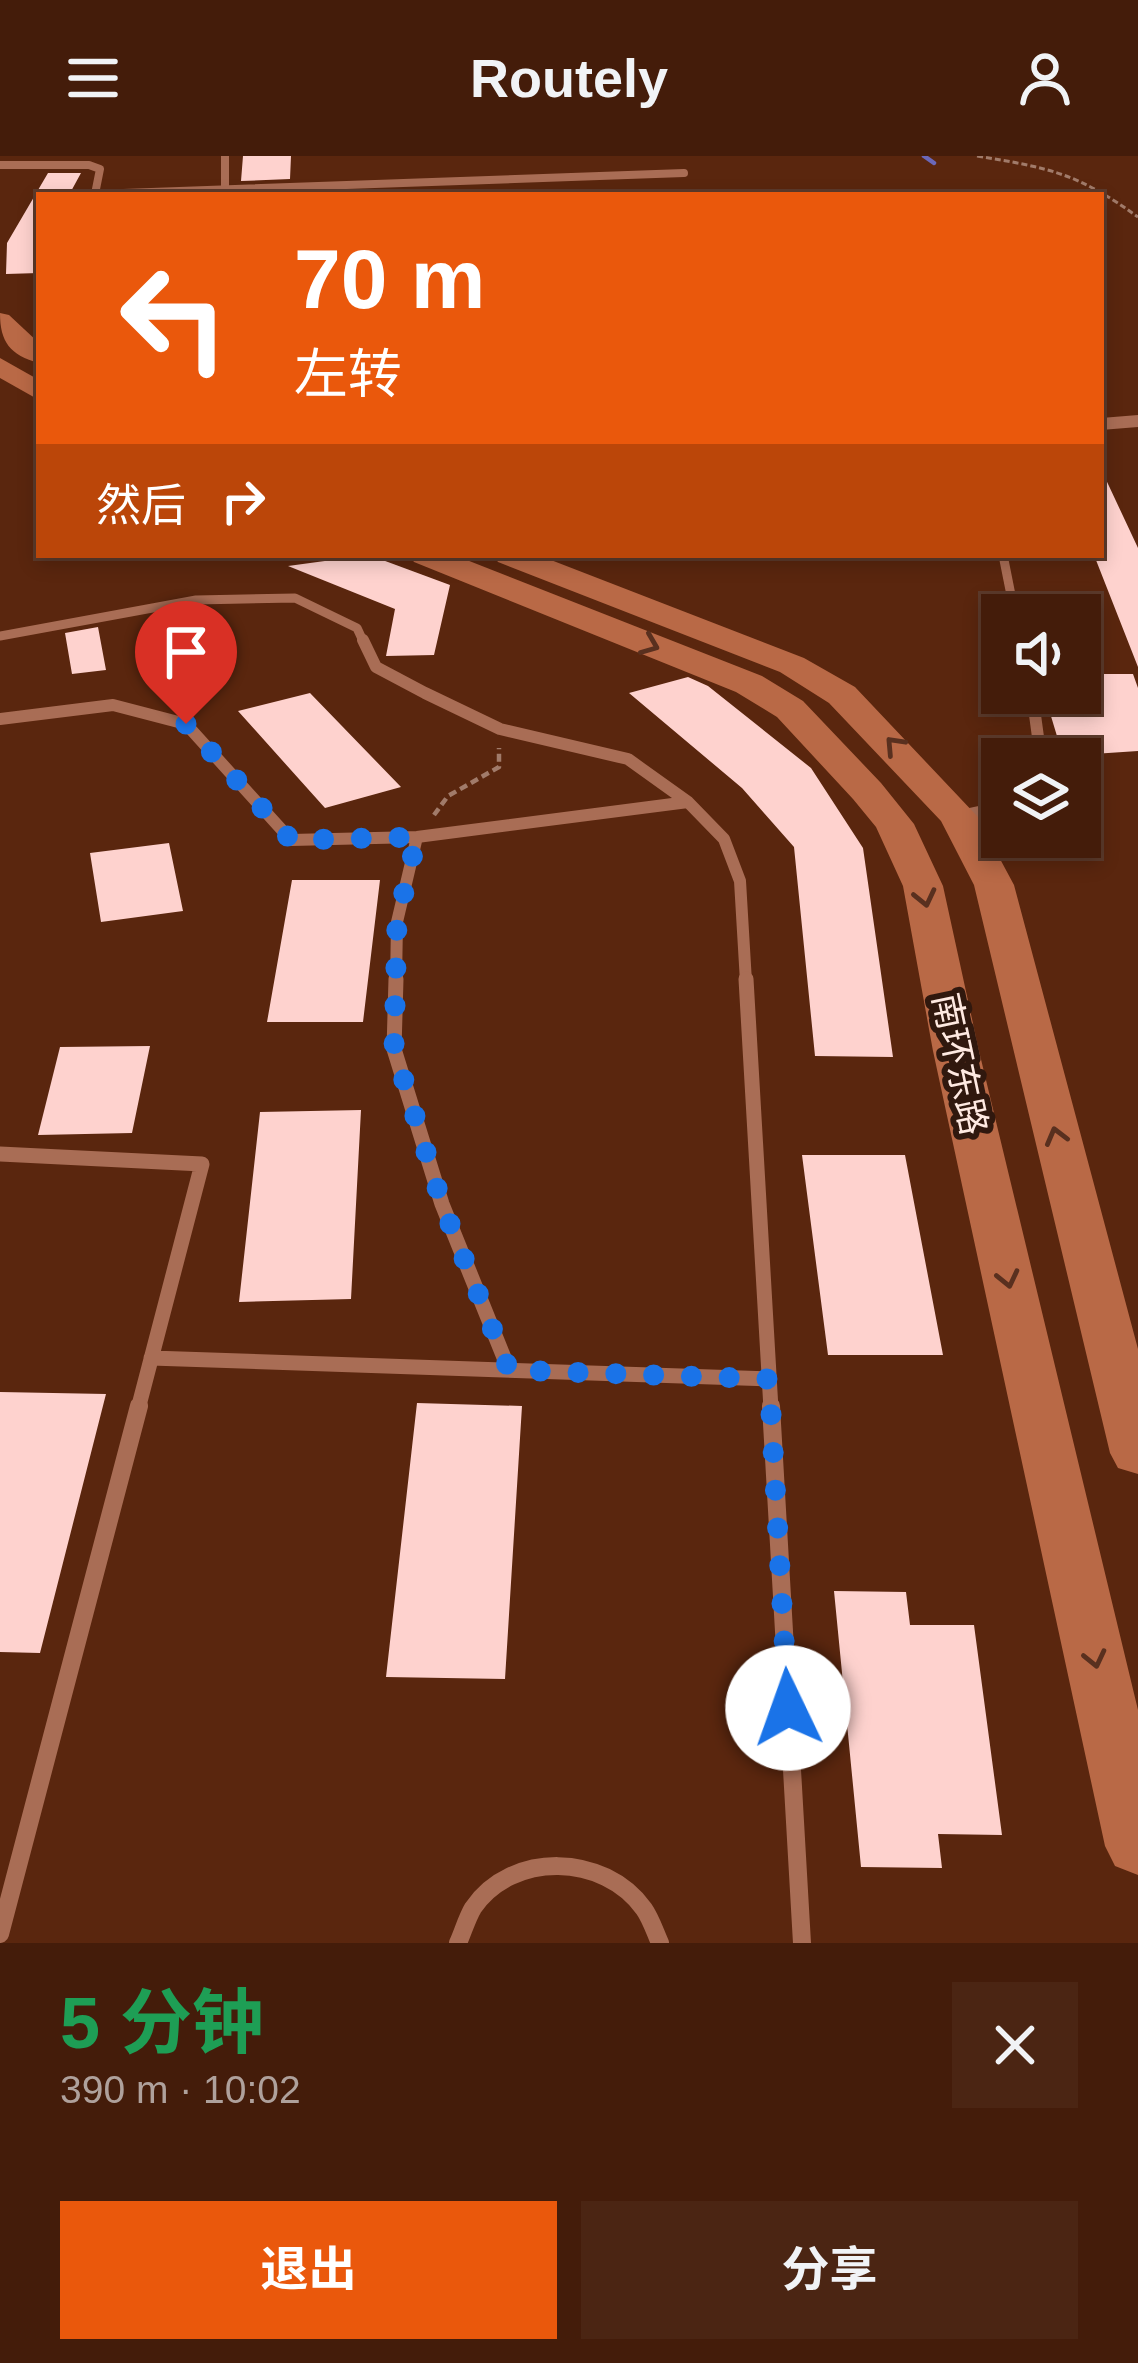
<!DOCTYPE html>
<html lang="zh">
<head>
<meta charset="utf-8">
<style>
  :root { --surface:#441c0a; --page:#4b2513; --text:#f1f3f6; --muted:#afa19c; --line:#5c3a2b; --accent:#ea580c }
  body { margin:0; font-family:Arial,"Noto Sans SC",sans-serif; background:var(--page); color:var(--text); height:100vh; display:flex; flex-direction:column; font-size:45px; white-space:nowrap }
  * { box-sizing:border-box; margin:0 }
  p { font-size:39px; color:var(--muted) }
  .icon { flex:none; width:66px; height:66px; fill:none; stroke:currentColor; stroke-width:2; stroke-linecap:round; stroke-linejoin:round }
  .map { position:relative; height:1787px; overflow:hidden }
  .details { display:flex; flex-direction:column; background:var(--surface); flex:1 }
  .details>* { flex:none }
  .banner { position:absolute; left:36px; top:36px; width:1068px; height:366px; border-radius:0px; box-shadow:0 6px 18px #0003,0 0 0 3px var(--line); background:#ea580c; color:#fff; overflow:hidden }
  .controls { position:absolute; left:981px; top:438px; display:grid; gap:24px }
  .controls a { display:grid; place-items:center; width:120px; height:120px; border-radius:0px; background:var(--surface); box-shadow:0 6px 18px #0003,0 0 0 3px var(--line); font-size:60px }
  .pin { position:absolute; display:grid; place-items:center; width:102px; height:102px; color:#fff; margin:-123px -51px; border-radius:50% 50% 50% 0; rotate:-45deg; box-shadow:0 0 12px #0007 }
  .pin .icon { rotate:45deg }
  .me { position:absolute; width:132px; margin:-66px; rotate:357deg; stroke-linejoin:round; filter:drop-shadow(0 0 9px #0008) }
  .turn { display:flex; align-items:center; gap:42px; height:252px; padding:0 60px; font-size:54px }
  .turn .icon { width:156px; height:156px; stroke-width:2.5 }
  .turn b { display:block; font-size:84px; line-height:102px }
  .then { display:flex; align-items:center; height:114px; padding:0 60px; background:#0003; gap:24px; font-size:45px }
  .round { display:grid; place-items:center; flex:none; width:126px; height:126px; border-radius:0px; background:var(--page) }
  .headline { display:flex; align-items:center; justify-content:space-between; height:204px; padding:0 60px }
  h1 { font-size:72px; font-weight:700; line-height:90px; color:#1e9e55 }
  .button { display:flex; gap:24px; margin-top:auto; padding:24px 60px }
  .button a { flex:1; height:138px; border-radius:0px; background:var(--accent); color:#fff; font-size:48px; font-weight:700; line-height:138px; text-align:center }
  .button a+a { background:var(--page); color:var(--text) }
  header { display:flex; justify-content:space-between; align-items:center; height:156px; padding:0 60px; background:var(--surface); font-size:54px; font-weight:700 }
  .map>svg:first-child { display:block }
</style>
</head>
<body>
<header><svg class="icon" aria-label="menu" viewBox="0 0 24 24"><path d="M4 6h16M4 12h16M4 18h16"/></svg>Routely<svg class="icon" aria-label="person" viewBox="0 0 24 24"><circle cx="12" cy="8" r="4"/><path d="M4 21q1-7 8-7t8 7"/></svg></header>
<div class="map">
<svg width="1138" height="1787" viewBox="0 0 1138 1787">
  <rect width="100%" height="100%" fill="#5a260e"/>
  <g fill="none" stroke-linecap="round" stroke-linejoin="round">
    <path stroke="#6b68b9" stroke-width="4.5" d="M924,0L934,7"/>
  </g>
  <path fill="#fed2ce" d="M243,0H291L290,23L241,25Z
    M48,17H81L69,39H39V117L6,118L7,87Z
    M1101,313L1138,392V511L1094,399H1101Z
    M369,399L450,429L434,499L386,500L395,453L288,410Z
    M98,471L106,514L72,518L65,477Z
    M1094,518H1133L1138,532V595L1063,600L1044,537H1100Z
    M688,521L708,530L811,612L863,692L893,901L815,900L794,691L742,632L629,537Z
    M310,537L401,631L325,652L238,555Z
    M169,687L183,755L101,766L90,697Z
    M292,724H380L363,866H267Z
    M150,890L132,977L38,979L60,891Z
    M361,954L351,1143L239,1146L260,956Z
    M802,999H905L943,1199H828Z
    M0,1236L106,1238L40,1497L0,1496Z
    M417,1247L522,1250L505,1523L386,1521Z
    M834,1435L906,1436L910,1469H974L1002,1679L938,1678L942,1712L861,1711Z"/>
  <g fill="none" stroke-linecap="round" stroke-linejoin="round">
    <path stroke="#a17b6a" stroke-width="3" stroke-dasharray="6 3" stroke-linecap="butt" d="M977,0C1050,12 1077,17 1138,61"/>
    <path stroke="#a17b6a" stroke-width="4.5" stroke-dasharray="8 4.5" stroke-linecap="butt" d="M434,659L448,640L499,611V592"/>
    <path stroke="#a96d55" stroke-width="8" d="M225,0V33
      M0,9H89L100,13L95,38L684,17"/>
    <path stroke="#a96d55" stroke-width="9" d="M1003,399L1015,459
      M0,480L196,444L295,442L357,472L364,487"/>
    <path stroke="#a96d55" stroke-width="12" d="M363,484L376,511L425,537L500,573L628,603L688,646L724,683L740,725L746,826
      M1032,537L1041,603
      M0,563L113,549L186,568L291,684L417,681L688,646
      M960,660L1002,651
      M396,826L397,766L417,681"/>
    <path stroke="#a96d55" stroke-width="15" d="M396,823L394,893L442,1048L509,1214
      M746,823L771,1253
      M0,998L202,1008L138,1253
      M151,1202L769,1223"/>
    <path stroke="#a96d55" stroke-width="18" d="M771,1250L802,1787
      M0,1778L139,1250
      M458,1787C463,1776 467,1762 473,1752C512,1695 604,1697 644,1753C651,1763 655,1776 660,1787"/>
    <path fill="#a96d55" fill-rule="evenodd" d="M1138,259V271L1101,274V262Z"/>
    <path fill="#b96946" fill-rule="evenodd" d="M0,157L9,159L39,187V207C10,199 0,186 0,157Z
      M0,202L39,224V244L0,222Z
      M409,399H454L762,520L803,545L881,627L914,668L943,730L979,895L1138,1554V1719L1115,1710L1105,1690L933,895L903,730L876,671L853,643L777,561L736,536L414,406Z
      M493,399H538L804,502L855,531L977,660L1014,729L1138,1193V1318L1118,1312L1110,1297L974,729L941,665L829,547L780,516L498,406Z"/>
  </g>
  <defs><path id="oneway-chevron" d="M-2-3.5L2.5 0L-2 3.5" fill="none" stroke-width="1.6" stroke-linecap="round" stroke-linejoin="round" transform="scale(3)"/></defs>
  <g stroke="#59301f">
    <use href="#oneway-chevron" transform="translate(650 489) rotate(22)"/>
    <use href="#oneway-chevron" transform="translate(894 589) rotate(-133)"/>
    <use href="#oneway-chevron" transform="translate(925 742) rotate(77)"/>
    <use href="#oneway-chevron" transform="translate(1056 980) rotate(-105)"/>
    <use href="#oneway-chevron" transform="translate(1008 1123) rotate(77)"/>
    <use href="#oneway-chevron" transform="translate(1095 1503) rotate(77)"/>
  </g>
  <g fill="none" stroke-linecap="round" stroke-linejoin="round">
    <path stroke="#1a73e8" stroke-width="21" stroke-dasharray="0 37.8" d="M186,568L291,684L417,681L397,766L394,892L442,1048L509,1214L769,1223L788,1552"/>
  </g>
  <g text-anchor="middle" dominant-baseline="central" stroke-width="12" stroke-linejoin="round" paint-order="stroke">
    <g font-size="36" fill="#fee9e1" stroke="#30180e">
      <text transform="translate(960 908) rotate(78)">南环东路</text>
    </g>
  </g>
</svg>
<div class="controls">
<a><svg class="icon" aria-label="sound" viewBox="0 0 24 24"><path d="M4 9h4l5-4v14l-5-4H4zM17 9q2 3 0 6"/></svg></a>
<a><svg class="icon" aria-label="layers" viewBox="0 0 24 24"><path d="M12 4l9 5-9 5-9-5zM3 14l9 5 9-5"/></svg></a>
</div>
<div class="pin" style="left:186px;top:568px;background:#d93025"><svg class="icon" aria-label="arrive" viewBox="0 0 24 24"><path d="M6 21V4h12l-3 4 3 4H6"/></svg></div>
<svg class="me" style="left:788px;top:1552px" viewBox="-20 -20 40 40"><circle r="19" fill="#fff"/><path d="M0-13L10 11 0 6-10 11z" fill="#1a73e8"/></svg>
<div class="banner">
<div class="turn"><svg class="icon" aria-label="left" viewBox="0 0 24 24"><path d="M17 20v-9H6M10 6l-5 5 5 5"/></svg><div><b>70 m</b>左转</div></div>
<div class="then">然后<svg class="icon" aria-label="right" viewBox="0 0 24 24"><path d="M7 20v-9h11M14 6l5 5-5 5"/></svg></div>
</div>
</div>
<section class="details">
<div class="headline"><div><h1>5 分钟</h1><p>390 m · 10:02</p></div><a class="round"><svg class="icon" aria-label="close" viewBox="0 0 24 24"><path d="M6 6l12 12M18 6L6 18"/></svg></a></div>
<div class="button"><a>退出</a><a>分享</a></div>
</section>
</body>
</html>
